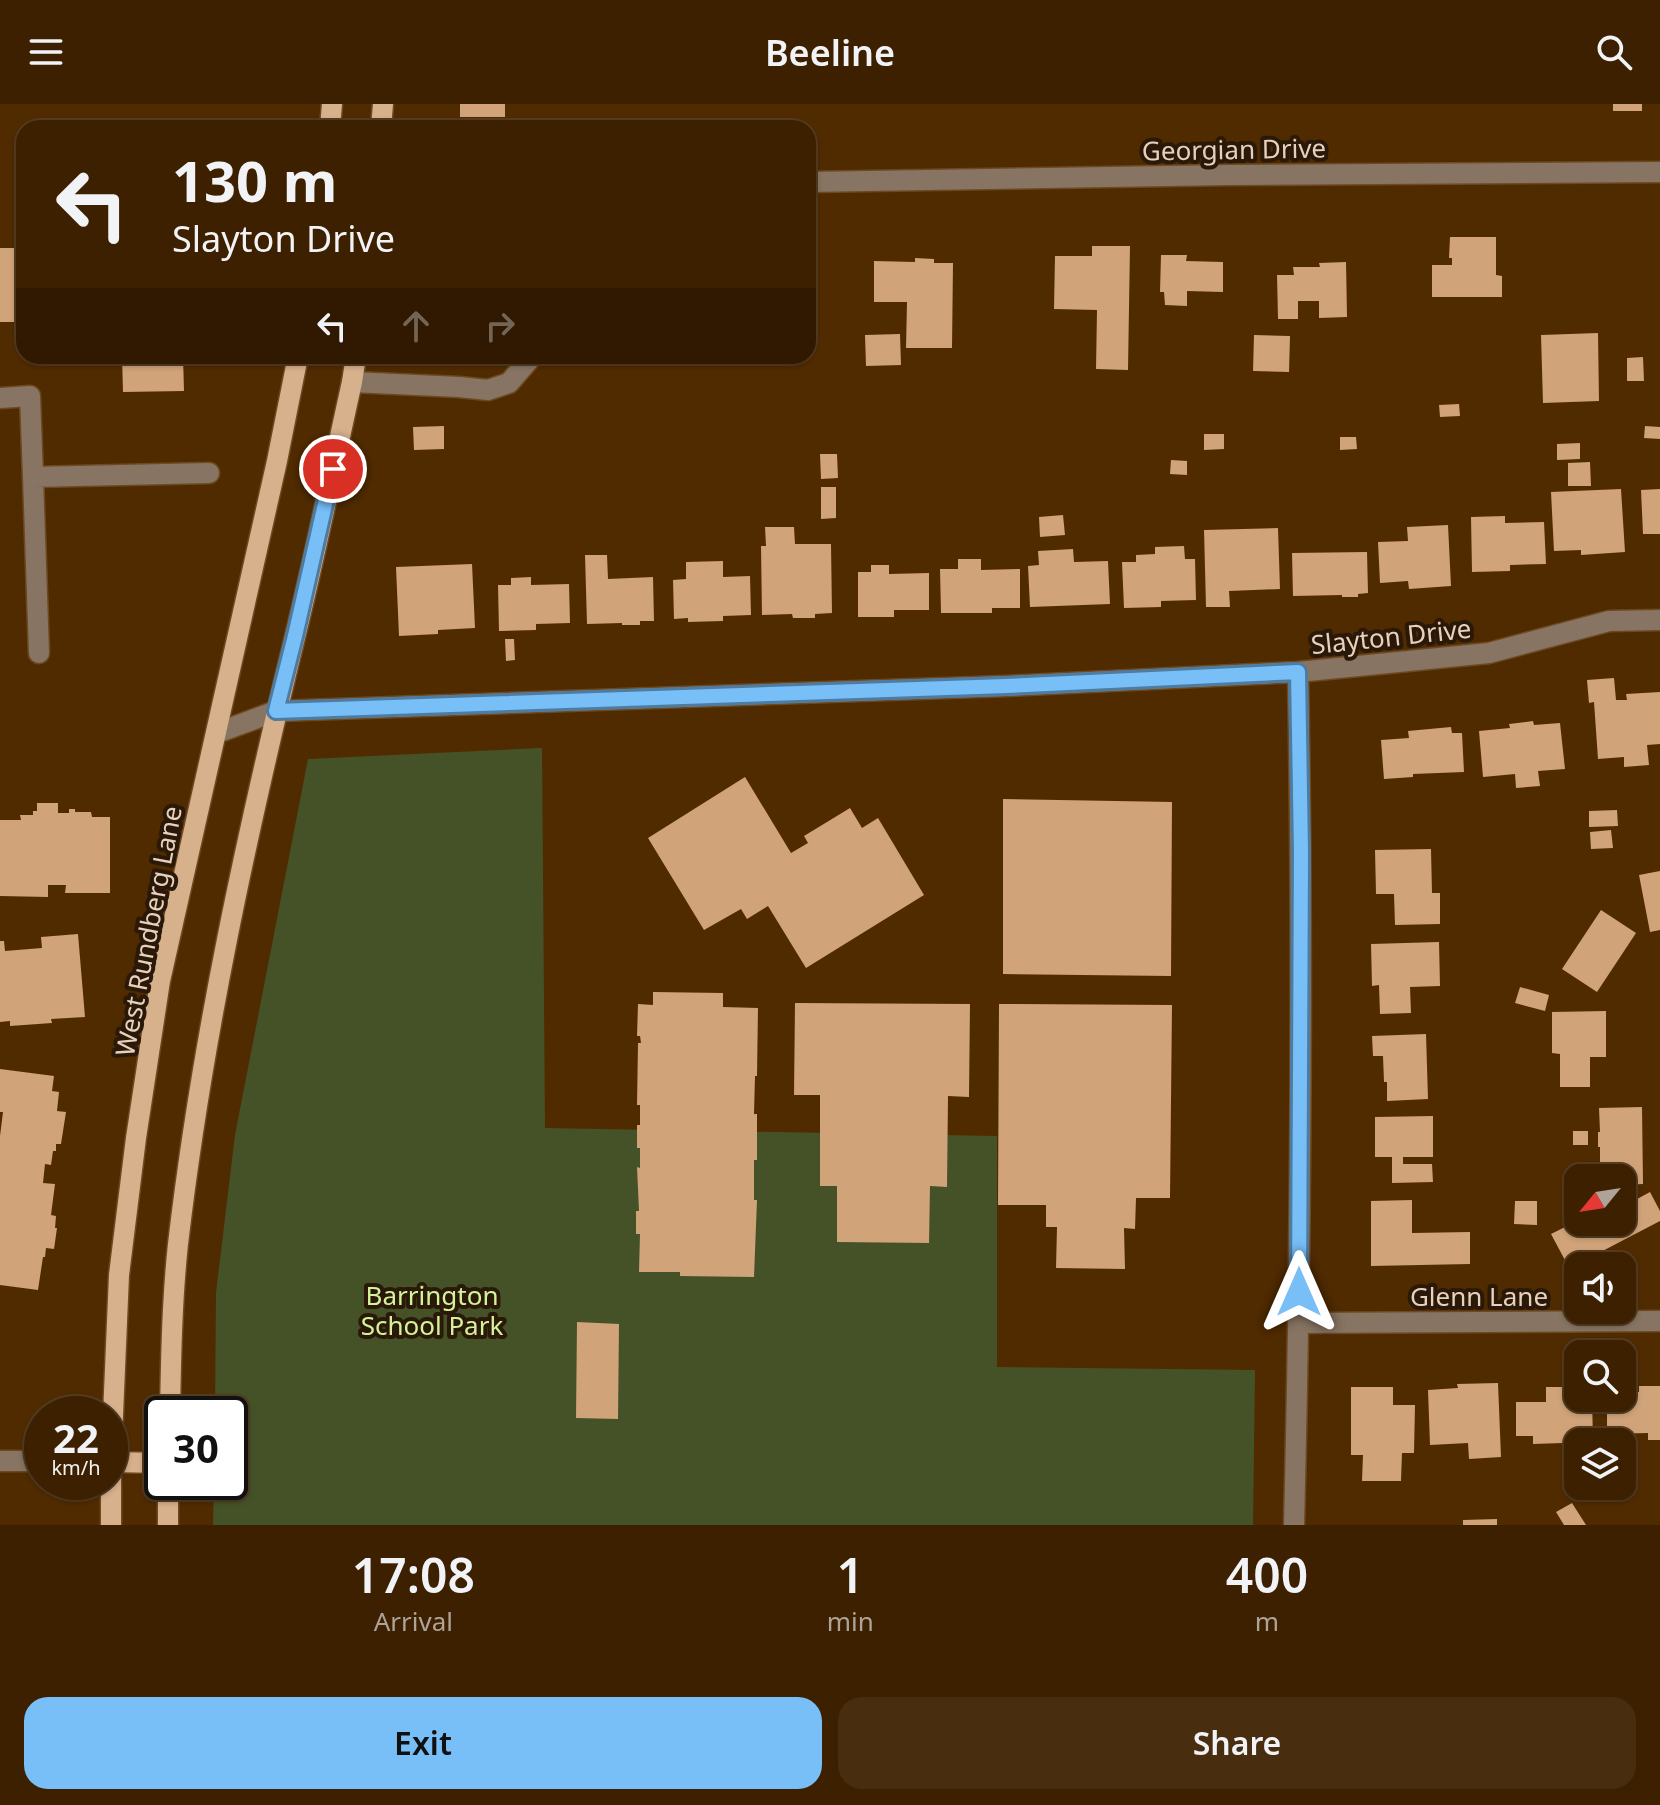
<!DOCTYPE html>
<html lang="en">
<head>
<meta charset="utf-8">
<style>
  :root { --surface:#3d2000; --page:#482d0f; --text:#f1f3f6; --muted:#ada399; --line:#563e22; --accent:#78bff8 }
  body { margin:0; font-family:"Noto Sans",sans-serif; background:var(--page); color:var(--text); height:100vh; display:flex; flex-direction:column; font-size:30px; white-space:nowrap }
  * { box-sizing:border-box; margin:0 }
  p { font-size:26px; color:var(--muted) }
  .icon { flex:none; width:44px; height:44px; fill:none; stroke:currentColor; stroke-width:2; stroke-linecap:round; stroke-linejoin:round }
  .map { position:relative; height:1421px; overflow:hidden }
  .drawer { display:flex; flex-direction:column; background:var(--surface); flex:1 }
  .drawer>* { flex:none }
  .guide { position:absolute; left:16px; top:16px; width:800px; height:244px; border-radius:24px; box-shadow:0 2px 6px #0004,0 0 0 2px var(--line); background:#3d2000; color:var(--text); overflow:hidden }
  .needle { width:52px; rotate:240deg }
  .buttons { position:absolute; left:1564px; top:1060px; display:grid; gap:16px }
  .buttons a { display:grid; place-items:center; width:72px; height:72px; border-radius:16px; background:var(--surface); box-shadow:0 2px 6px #0004,0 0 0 2px var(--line); font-size:40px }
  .speed { position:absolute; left:24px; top:1292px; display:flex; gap:16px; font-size:40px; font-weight:700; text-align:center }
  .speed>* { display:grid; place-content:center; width:104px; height:104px; border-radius:50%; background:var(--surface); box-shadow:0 2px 6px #0004,0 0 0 2px var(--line); line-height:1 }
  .speed small { font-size:20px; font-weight:400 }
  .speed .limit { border:4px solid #111; border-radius:12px; background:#fff; color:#111 }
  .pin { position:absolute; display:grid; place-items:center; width:68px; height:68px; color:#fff; margin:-34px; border:4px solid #fff; border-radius:50%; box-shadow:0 2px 8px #0007 }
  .me { position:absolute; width:88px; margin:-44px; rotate:0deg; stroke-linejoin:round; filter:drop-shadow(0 0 6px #0008) }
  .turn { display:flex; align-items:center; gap:28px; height:168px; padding:0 24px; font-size:36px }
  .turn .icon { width:104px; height:104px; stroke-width:2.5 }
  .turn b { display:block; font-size:56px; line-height:68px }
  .lanes { display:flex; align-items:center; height:76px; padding:0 24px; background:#0003; justify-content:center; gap:40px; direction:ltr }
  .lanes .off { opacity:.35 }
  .eta { display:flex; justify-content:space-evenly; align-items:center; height:136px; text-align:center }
  .eta b { font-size:48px; font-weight:600; line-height:56px }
  .primary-button { display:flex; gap:16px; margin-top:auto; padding:16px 24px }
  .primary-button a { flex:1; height:92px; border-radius:24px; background:var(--accent); color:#111; font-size:32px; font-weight:600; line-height:92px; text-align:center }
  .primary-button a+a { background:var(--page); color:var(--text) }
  header { display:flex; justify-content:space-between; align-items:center; height:104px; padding:0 24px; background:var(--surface); font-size:36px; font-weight:600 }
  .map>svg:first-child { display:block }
</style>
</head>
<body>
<header><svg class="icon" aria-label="menu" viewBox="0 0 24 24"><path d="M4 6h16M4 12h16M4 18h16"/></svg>Beeline<svg class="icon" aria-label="search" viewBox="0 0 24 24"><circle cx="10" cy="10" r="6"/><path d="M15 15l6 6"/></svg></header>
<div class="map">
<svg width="1660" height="1421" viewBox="0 0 1660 1421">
  <rect width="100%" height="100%" fill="#512b00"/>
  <path fill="#455228" d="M542,644L545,1024L997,1032V1263L1255,1266L1253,1421H213L214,1378H230V1310H215L216,1189L235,1031L308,655Z"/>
  <path fill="#d0a379" d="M460,0H505V13H460Z
    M1613,0H1642V7H1613Z
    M1450,133H1496V171L1502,172V193H1432V161H1452V154H1449Z
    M1092,142H1130L1128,266L1096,265L1097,206L1054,205L1055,152H1092Z
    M0,144H24V218H0Z
    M1161,151H1187L1186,157L1223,158V188L1187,187V202L1165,201L1164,188H1160Z
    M915,154L934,155V159H953L952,244H906L907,198H874V157L915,158Z
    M1346,158L1347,213L1319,214V197H1298V215H1278L1277,171H1294L1293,163H1320L1319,159Z
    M1598,229L1599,297L1543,299L1541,231Z
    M900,230L901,261L866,262L865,231Z
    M1254,231L1290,232L1289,268L1253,267Z
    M122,252H183L184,287L123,288Z
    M1643,253L1644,277H1627V254Z
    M1459,300L1460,312L1440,313L1439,301Z
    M444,322V345L414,346L413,323Z
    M1645,322L1660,323V335L1644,334Z
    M1204,330H1224V345L1204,346Z
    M1340,333H1356L1357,345L1340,346Z
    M1580,339V355L1557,356V340Z
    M820,350H837L838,374L821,375Z
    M1171,356L1187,357V371L1170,370Z
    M1590,358L1591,382H1568V359Z
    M821,383H836V414L821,415Z
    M1621,385L1625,448L1581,451V446L1554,447L1551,388Z
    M1660,385V430H1643L1641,386Z
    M1063,411L1065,431L1040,433L1039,413Z
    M1505,412V419L1544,418L1546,460L1510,461V467L1472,468L1471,413Z
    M1448,421L1451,482L1409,485L1408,477L1380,479L1378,438L1408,437L1407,423Z
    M765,423H794L795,440H831L832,509L815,510V514H793L792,510L762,511L761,442H766Z
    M1278,424L1280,485L1229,487L1230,503H1206L1204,426Z
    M1184,442L1185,455H1195L1196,496L1161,497V503L1124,504L1122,458H1136V451L1155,450V443Z
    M1073,445L1074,458L1108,457L1110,500L1030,503L1028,462L1039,461L1038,447Z
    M1367,448L1368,489L1358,490V493H1342V491L1293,492L1292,449Z
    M585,451H607L608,475L653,473L654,517H640V521H622V519L587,520Z
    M958,455H981V466L1020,465V504H992V509H941L940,465H958Z
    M723,457V473L750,472L751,511L723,512V517L688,518V514L674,515L673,476L686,475V458Z
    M472,460L475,524L438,526V530L399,532L396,463Z
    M871,461H889V470L929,469V506H894V513H858V468H871Z
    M531,473V481L569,480L570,519L536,520V526L499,527L498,481H511V474Z
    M505,535H514L515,556L506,557Z
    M1614,574L1616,596H1627L1626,590L1660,588V640L1647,641L1649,661L1624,663V653L1598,655L1594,598L1589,599L1587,576Z
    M1533,617L1534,621L1560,619L1565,665L1538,667L1540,682L1516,684L1515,670L1483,673L1479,627L1510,624L1509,620Z
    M1451,623L1452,629H1462L1464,668L1413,670V673L1384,675L1381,636L1409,634L1408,627Z
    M745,673L791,749L808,739L804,732L850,704L862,724L878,714L924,791L806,864L768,802L747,815L741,805L704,826L648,734Z
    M1003,695L1172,698L1171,872L1003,870Z
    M37,699H58V709H69V705H75V708H91L92,713H110V789H65L66,781H48V793L0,792V716H21L20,711H33V707H37Z
    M1617,706L1618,722L1589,723V707Z
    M1611,726L1613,744L1591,745L1590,728Z
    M1431,745L1432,789H1440V820L1395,821L1394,790H1376L1375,746Z
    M1660,767V826L1650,828L1639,771Z
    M1601,806L1636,829L1597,888L1562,865Z
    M78,830L85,913L51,915L52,919L10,922V917L0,918V837H4L5,847L42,844L41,833Z
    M1439,838L1440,882L1410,883L1411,909L1380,910L1379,881L1372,882L1371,840Z
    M1520,883L1549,891L1545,907L1515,899Z
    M653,888L723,889V903L758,904L757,972H755L754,1010H757V1056H754V1096H757L754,1173L680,1172V1168H639L640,1130H636V1107H639L637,1063L640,1064V1044H637V1021H640V1001H637L638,939H641L640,932H637L638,900L653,901Z
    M795,899L970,900L969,993L948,992L947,1083L930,1082L929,1139L837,1138V1082H820V991H794Z
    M999,900L1172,901L1170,1094H1136L1135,1125L1124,1124L1125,1165L1056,1164L1057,1123H1046V1101H998Z
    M1606,907V953H1590V983H1560V950L1552,949V908Z
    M1426,930L1428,995L1387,997V978H1384L1383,952H1373L1372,932Z
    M0,965L54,972L52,987L59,988L57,1007L66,1008L61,1040H56V1047H53L51,1061L45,1060L43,1079L55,1080L51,1111L56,1112L55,1124H57L54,1145L46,1144L45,1153H43L38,1186L0,1181V1032L3,1008H0Z
    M1642,1003L1643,1080L1622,1081V1074H1600V1043H1598V1028H1600L1599,1004Z
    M1433,1012V1053H1403V1060H1432L1433,1078L1392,1079V1053H1375V1013Z
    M1573,1027H1588V1041H1573Z
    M1650,1088L1660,1107V1117L1593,1152L1590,1148L1567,1160L1551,1130L1571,1120L1565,1107L1578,1100V1118H1622V1094L1626,1101Z
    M1412,1096V1129L1470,1128V1160L1371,1162V1097Z
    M1515,1097H1537V1121L1514,1120Z
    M577,1218L619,1220L618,1315L576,1314Z
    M1498,1279L1501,1353L1469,1355L1468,1339L1430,1341L1428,1286L1458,1284L1457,1280Z
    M1639,1282H1660V1336H1648V1329L1607,1330V1294H1622V1288H1639Z
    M1351,1283H1393V1301H1415L1414,1349H1402L1401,1377H1362L1363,1351H1351Z
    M1546,1283H1578V1294H1592L1593,1338L1533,1340V1332H1516V1298H1546Z
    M1572,1399L1586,1421H1564L1556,1408Z
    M1497,1415V1421H1463V1416Z"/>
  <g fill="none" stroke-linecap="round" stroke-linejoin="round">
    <defs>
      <path id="minor" d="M808,78L1229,71L1660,68
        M352,278L459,283L488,286L509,279L529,256L531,252
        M0,294L30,292L33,373
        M39,549L33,373L209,369
        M217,629L276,607L1006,582L1298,568L1489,549L1609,517L1660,516
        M1299,1219L1660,1217
        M0,1357H42
        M1294,1421C1301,1137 1303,852 1298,568"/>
      <path id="major" d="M330,24L332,0
        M381,24L383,0
        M170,1310C171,1254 172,1196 178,1140C202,935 246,734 295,533C316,448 333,363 352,278L356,252
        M111,1358L162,1359
        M111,1421V1358L119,1171L136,1034L160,877L277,357L298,252
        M168,1421V1378"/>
    </defs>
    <use href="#minor" stroke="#6c4922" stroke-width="23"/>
    <use href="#major" stroke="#6c4922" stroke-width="23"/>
    <use href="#minor" stroke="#877462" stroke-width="20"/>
    <use href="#major" stroke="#d7b08c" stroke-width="20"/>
  </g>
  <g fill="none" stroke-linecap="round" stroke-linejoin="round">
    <defs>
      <path id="route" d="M333,365L295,532L276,607L1006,582L1298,568L1301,748L1299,1188"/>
    </defs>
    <use href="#route" stroke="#4e7ca1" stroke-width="20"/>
    <use href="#route" stroke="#78bff8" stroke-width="14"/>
  </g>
  <g text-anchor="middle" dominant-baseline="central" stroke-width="8" stroke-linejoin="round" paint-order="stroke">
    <g font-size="26" fill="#e8d1bc" stroke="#2a1908">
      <text transform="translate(1234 45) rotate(-1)">Georgian Drive</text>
      <text transform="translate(1391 532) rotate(-6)">Slayton Drive</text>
      <text transform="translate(148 827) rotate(-79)">West Rundberg Lane</text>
      <text x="1479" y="1192">Glenn Lane</text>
    </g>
    <g font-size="26" fill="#d4f29a" stroke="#2a1908">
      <text x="432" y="1191">Barrington<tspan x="432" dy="30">School Park</tspan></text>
    </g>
  </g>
</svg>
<div class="buttons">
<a><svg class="needle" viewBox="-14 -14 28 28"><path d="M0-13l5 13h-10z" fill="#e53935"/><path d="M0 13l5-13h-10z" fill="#ada399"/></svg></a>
<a><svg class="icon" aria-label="sound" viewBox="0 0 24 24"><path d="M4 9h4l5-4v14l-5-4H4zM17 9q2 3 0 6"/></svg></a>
<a><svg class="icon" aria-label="search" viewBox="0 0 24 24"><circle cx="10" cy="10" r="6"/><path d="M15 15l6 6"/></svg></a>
<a><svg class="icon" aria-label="layers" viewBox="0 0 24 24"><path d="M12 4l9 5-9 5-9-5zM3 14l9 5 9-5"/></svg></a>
</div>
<div class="speed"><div>22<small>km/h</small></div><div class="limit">30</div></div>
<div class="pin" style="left:333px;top:365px;background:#d93025"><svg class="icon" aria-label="arrive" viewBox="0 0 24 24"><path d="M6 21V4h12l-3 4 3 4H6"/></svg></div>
<svg class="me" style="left:1299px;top:1188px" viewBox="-20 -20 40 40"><path d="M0-17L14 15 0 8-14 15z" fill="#78bff8" stroke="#fff" stroke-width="4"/></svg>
<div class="guide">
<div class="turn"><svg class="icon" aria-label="left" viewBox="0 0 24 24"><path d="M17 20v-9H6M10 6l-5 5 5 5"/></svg><div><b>130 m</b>Slayton Drive</div></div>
<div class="lanes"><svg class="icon" aria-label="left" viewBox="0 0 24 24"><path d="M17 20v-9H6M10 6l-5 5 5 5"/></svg><svg class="icon off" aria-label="ahead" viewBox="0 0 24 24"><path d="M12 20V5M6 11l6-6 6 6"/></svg><svg class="icon off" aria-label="right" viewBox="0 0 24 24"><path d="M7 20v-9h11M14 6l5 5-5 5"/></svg></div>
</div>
</div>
<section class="drawer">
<div class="eta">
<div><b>17:08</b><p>Arrival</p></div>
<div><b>1</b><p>min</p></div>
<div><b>400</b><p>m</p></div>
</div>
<div class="primary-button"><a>Exit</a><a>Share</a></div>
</section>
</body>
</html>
